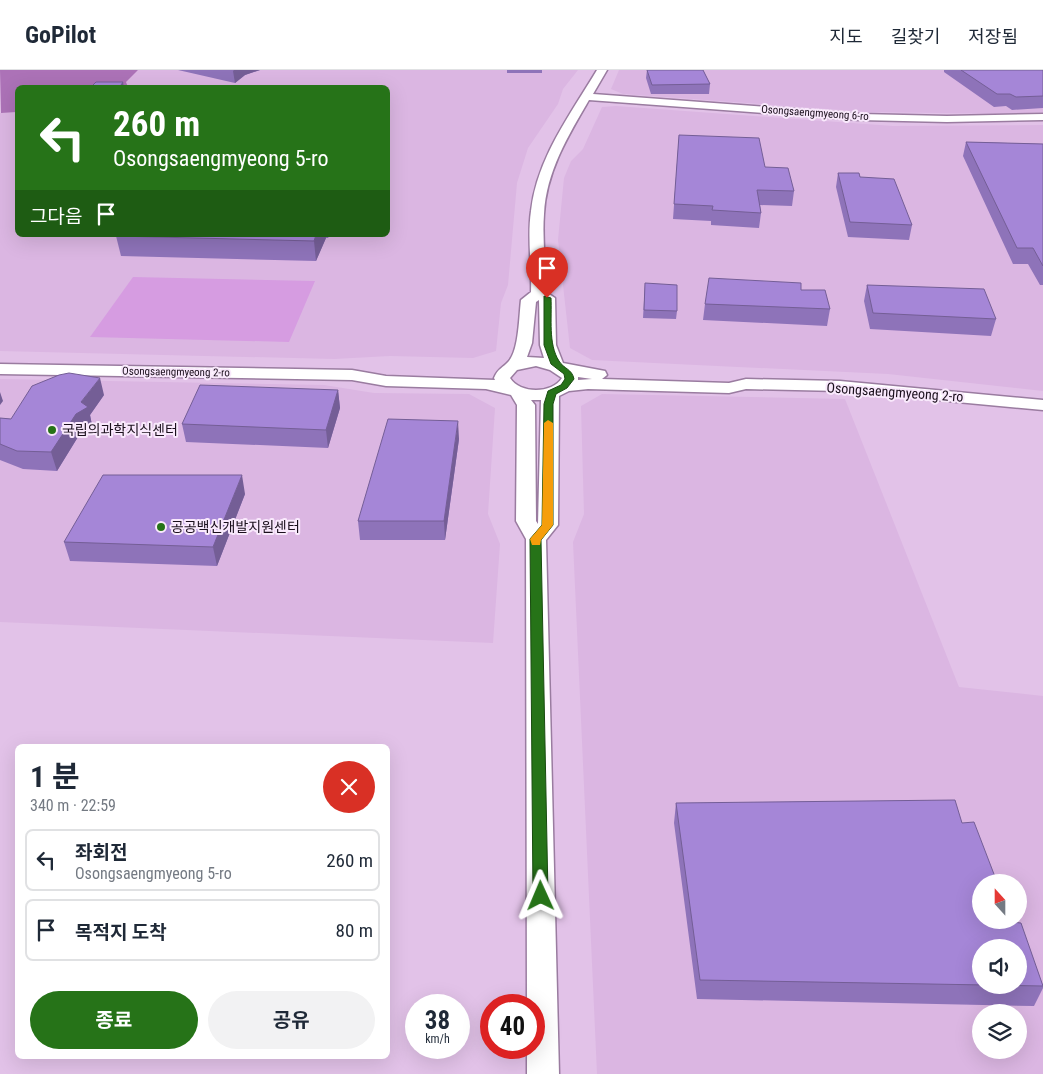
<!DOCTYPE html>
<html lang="ko">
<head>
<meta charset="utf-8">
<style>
  :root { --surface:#fff; --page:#f2f2f3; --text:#1f2937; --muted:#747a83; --line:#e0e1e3; --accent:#267318 }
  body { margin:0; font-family:"Roboto Condensed","Noto Sans KR",sans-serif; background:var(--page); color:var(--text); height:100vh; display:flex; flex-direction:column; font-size:19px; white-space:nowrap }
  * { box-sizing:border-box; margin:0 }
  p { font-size:16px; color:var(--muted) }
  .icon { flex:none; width:28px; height:28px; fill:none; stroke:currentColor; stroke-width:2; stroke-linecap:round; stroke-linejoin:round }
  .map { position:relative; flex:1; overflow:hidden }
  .details { position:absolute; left:15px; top:674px; width:375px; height:315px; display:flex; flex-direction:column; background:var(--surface); border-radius:8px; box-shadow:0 5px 20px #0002 }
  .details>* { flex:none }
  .guide { position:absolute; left:15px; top:15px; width:375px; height:152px; border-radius:8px; box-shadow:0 5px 20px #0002; background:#267318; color:#fff; overflow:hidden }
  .needle { width:32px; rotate:339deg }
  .tools { position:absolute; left:972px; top:804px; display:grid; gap:10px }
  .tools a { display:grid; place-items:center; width:55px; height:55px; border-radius:50%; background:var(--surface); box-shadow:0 5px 20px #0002; font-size:25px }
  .speed { position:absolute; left:405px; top:924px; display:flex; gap:10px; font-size:25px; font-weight:700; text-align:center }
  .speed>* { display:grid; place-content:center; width:65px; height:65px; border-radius:50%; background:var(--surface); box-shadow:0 5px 20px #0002; line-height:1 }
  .speed small { font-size:12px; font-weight:400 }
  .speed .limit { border:8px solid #d22; background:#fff; color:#111 }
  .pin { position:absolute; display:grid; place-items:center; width:42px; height:42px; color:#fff; margin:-51px -21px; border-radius:50% 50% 50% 0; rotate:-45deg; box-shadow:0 0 5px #0007 }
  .pin .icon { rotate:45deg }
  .me { position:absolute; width:55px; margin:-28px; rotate:359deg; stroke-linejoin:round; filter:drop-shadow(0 0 4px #0008) }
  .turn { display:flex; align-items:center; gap:18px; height:105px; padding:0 15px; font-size:22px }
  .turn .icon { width:65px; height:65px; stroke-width:2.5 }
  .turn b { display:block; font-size:35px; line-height:42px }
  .then { display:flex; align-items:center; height:48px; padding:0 15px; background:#0003; gap:10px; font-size:19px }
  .round { display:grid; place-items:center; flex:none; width:52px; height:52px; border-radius:26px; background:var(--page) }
  .head { display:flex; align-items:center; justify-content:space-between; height:85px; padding:0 15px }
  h1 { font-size:30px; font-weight:700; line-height:38px }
  .cta { display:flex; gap:10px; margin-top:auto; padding:10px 15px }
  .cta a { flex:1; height:58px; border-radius:30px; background:var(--accent); color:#fff; font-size:20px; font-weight:700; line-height:58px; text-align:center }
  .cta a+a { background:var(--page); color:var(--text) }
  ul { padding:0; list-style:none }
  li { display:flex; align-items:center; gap:15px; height:62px; margin:0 10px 8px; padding:0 5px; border:2px solid var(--line); border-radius:8px }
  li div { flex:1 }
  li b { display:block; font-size:19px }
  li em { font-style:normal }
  header { display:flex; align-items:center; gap:30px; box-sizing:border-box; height:70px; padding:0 25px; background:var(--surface); border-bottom:1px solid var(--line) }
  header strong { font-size:24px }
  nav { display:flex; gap:28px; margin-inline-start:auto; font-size:18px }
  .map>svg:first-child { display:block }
</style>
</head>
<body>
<header>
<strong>GoPilot</strong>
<nav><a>지도</a><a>길찾기</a><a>저장됨</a></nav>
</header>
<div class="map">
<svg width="1043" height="1004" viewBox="0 0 1043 1004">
  <rect width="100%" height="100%" fill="#e2c2e8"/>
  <path fill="#dbb6e2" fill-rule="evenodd" d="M138,0H578L563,19L558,34L528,78L517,113L508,215L501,233L496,281L473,288L390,286L334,289L0,281V43L17,42L18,165H388V18H128L126,12Z
    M619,0H1043V42L1006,44L869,42L623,24L611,19Z
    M616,36L893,56L1043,55V321L888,304L592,290L570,278L558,170L564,108L571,91L583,79L602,37Z
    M0,309L324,315L374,323L469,324L495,338L488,444L500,474L493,573L0,552Z
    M602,324L845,329L959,617L1043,626V1004H597L573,472L584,444L581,336ZM981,812H1019V850H981ZM981,878H1019V915H981ZM981,942H1019V980H981Z"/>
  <path fill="#d69ce1" d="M133,207L315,211L289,272L90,267Z"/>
  <path fill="#ac72b7" d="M0,0H138L126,12L128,17L97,15L85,17L18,18L17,42L1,43Z"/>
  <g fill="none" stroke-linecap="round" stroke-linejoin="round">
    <defs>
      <path id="minor" d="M597,0H607L593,24L860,44L947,46L1043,44V50L947,52L860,50L589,30C568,66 546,102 544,144C542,170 546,196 546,222L555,228L556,275L563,293L605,301L607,305L602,309L729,313L746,309L840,311L1043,330V340L840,321L746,319L729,323L588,319L569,321L559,326L558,455L546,470L559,1004H527V978H534V935H527L526,469L516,451L517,335L511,325L486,319L386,316L352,310L0,304V294L352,300L386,306L495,310L494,308C498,298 503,298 509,291C519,279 519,246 521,230L531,222C532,195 527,168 531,141C537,88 570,45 597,0ZM539,230L540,275L544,288L527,287L532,273L536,232ZM536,296L550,300L562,308C552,324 520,324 510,308L517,300ZM578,307L592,309L578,310ZM531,330H541L538,454L536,451L535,335Z"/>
    </defs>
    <use href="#minor" stroke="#9a7ca0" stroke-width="3"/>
    <use href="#minor" fill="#fff" fill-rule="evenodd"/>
  </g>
  <path fill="#8e73b9" d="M178,0H260L245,5L235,13Z
    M507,0H542V3H507Z
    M647,0H703L710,14L709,24H651L646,8Z
    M944,0H1043V38L1012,40L1006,36L994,37L944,2Z
    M679,65L765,97L794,121L792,136L760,135L761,143L759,158L711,155V151L673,149Z
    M966,72L1043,74V215H1040L1028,194H1013L963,86Z
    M838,103L860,107L912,155L909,170L848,167L836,117Z
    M117,165H330L328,168H326L316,191L121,186L116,166Z
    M645,213L677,241L676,249L643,248Z
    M867,215L996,249L991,266L870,259L864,231Z
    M801,220L830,239L827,256L703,250L705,234Z
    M338,320L340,338L328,378L186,372L182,354Z
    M104,325L90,345L92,355L81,362L57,401L23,399L0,390V348L11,349Z
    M459,369L445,470H360L358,451Z
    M245,424L217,496L70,491L64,472Z
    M676,733L981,812L1043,915V918L1034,936L697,929L674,753Z"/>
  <path fill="#745e96" d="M234,0H260L245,5L235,13L233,1Z
    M123,12L124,18H119Z
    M316,165H325L326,168L316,191L314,171Z
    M100,308L104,325L90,345L92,355L81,362L57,401L51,382L81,332Z
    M338,320L340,338L328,378L326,360Z
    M0,322L3,331L0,335Z
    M458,351L459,369L445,470L444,451Z
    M242,405L245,424L217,496L213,477Z"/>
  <path fill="#a586d7" stroke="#745e96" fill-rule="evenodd" d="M647,0H703L710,14L652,15Z
    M961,0H1043V26L1016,27L1010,24H997Z
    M96,12H123L119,18H90Z
    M150,17H195L147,18Z
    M679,65L759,68L765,97L788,98L794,121L757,120L761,143L712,140L713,136L674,134Z
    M966,72L1043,74V196L1033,178H1017Z
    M838,103H859L860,107L894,109L912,155L850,152Z
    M117,165H316L314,171L116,166Z
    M709,208L801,213V220H825L830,239L705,234Z
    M645,213L677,215V241L644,240Z
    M867,215L984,219L996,249L873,243Z
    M69,303L100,308L81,332L88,337L76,344L51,382L17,381L0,374V348L11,349L32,316L59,305Z
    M200,315L338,320L326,360L182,354Z
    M388,349L458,351L444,451H358Z
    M103,405H242L213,477L64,472Z
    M955,730L962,753L974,752L997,812H981V850H1012V852L1021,853L1043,916L700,910L676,733ZM981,878H1019V915H981Z"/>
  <path fill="#267318" stroke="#194b10" d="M544,226L551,228C552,248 548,274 559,291C564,299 572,299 574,309L567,318L556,324L553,334V455L541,470L548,826L546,830L541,832L535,830L533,826L530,469L542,455L544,334L548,321L561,315L565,309L564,304L551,294L544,275Z"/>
  <path fill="#f59e0b" d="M548,350L553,353V455L541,470L540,475H532L530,469L542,455L544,353Z"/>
  <g fill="#267318" stroke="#f9e9fc" stroke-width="2">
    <circle cx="52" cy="360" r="5"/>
    <circle cx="161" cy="457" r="5"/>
  </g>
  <g text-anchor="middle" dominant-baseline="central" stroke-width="4" stroke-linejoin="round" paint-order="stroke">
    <g font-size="11" fill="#1a0f1c" stroke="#f9e9fc">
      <text transform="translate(815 43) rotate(4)">Osongsaengmyeong 6-ro</text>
      <text transform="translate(176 302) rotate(1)">Osongsaengmyeong 2-ro</text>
    </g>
    <g font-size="14" fill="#1a0f1c" stroke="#f9e9fc">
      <text transform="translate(895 322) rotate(4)">Osongsaengmyeong 2-ro</text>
    </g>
    <g font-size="14" fill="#1a0f1c" stroke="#f9e9fc" text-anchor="start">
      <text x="62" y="360">국립의과학지식센터</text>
      <text x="171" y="457">공공백신개발지원센터</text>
    </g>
  </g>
</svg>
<div class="tools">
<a><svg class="needle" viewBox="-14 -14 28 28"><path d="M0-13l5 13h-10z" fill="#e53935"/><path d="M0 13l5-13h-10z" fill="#747a83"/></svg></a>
<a><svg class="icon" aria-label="sound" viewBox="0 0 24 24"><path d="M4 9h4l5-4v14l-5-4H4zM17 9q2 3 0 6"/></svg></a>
<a><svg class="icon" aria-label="layers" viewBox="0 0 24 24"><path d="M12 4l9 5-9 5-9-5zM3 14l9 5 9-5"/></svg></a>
</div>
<div class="speed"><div>38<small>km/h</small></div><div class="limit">40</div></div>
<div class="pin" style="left:547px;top:228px;background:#d93025"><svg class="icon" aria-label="arrive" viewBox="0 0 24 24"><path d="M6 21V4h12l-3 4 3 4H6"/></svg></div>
<svg class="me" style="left:541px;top:826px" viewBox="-20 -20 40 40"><path d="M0-17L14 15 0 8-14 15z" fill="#267318" stroke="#fff" stroke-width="4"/></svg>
<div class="guide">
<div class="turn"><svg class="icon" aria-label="left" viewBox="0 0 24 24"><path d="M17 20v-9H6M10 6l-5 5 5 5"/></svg><div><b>260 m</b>Osongsaengmyeong 5-ro</div></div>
<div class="then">그다음<svg class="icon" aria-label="arrive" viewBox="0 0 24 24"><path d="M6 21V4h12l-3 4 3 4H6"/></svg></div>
</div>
<section class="details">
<div class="head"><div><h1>1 분</h1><p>340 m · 22:59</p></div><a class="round" style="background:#d93025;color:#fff"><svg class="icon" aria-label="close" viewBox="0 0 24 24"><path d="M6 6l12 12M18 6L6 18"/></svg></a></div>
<ul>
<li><svg class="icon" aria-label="left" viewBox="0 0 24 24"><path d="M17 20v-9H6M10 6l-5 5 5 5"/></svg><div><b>좌회전</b><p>Osongsaengmyeong 5-ro</p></div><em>260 m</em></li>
<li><svg class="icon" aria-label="arrive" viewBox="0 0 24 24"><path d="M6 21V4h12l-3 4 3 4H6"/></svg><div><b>목적지 도착</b></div><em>80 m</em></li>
</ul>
<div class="cta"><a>종료</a><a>공유</a></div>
</section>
</div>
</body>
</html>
